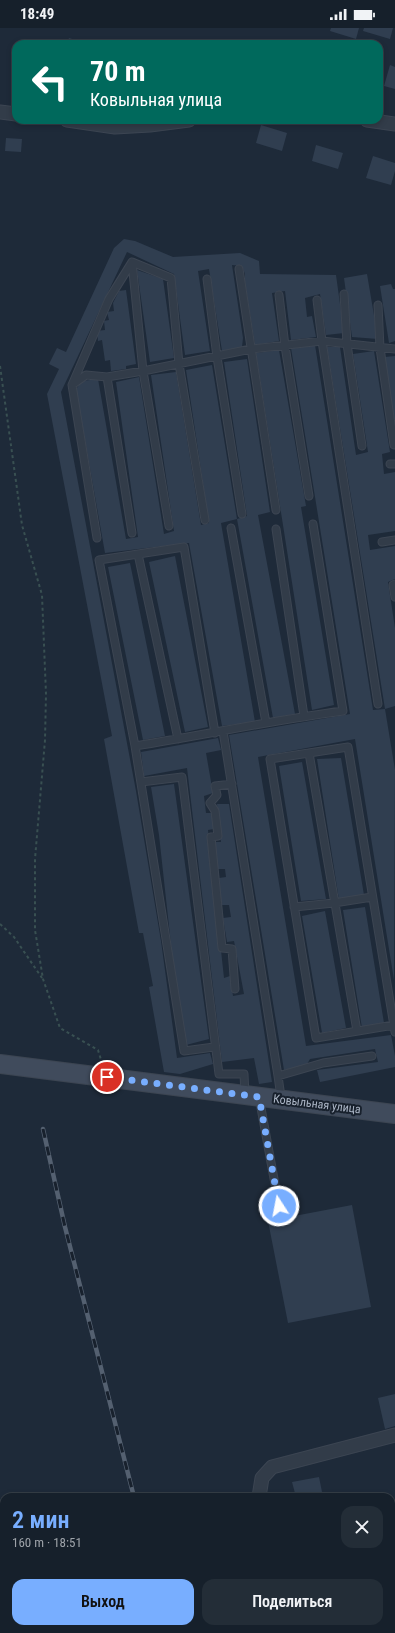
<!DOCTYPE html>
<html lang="ru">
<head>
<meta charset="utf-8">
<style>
  :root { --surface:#16202b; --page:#232d37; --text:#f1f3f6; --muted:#9ea3a9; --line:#353e47; --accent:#78aeff }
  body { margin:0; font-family:"Roboto Condensed",sans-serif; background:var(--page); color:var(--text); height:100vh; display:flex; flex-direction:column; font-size:15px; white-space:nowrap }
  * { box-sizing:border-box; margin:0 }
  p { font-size:13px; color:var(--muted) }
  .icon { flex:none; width:22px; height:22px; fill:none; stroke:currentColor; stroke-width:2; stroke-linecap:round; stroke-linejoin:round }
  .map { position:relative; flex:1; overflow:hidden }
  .side { position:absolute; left:0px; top:1465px; width:395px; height:140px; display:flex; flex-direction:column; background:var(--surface); border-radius:12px 12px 0 0; box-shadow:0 2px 6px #0003,0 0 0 1px var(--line) }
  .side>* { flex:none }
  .hud { position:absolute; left:12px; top:12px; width:371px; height:84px; border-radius:12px; box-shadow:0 2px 6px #0003,0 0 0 1px var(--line); background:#00695c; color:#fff; overflow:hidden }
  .pin { position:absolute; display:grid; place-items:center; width:34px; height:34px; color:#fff; margin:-17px; border:2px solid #fff; border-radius:50%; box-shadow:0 1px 4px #0007 }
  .me { position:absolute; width:44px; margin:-22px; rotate:349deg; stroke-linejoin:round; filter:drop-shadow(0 0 3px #0008) }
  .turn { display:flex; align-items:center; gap:14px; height:84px; padding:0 12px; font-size:18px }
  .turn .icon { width:52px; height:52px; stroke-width:2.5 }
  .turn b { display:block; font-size:28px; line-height:34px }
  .round { display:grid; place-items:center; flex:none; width:42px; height:42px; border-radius:12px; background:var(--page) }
  .summary { display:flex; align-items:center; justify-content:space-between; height:68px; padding:0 12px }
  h1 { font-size:24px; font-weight:600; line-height:30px; color:var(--accent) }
  .action { display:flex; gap:8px; margin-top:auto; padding:8px 12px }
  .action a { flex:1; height:46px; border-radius:12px; background:var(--accent); color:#111; font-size:16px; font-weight:600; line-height:46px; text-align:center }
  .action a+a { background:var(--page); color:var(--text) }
  .status { display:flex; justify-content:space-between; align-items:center; height:28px; padding:0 20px; background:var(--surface); direction:ltr }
  .status svg { height:11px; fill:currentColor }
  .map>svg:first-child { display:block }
</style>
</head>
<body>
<div class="status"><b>18:49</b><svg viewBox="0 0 49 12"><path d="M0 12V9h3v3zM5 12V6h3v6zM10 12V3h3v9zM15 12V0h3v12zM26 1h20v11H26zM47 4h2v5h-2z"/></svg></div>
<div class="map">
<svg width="395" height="1605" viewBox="0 0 395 1605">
  <rect width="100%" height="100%" fill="#1e2a39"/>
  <path fill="#303e50" d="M331,0H359L356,11L330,3Z
    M364,0H393L390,11L363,3Z
    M69,10L88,16H67Z
    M390,37L395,39V61L384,58Z
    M261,97L287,105L282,123L256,115Z
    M6,110L22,111L21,124L5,123Z
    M316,117L343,125L338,141L312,133Z
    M373,128L395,135V143L391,157L366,150Z
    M124,211L135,213L173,229L240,225L259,233L260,246L336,247L344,305L326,307L320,266L305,270L307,289L312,288L316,309L291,312L285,263L272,265L279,313L255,317L245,254V246L242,238L232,237L243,310L242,319L222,323L209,241L198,243L210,323L185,327L174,246L127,224L61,364L136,763L161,913L177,1030L210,1025L213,1036L180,1046L164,1044L149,959L153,958L143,905H139L104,711L112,708L47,366L59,341L49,336L57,320L66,324L114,220Z
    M137,242L163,251L174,330L150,334Z
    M367,246L378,311L352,309L344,250Z
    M391,256L393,261H395V313L389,315L380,258Z
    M126,262L136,336L126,338V341L111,343L110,332L105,333L102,312L98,313L97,303L105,302L104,293L109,292L107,284L114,283L113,275L119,263Z
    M315,317L373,682L385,681L395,742L394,952L355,711L258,729L306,1018L391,1007L395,1028V1039L320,1054L317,1042L378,1034L375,1021L310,1031L306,1038L284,1042L229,707L350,686L291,320Z
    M327,319H340L356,427L368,424L353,326L374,323L390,424L382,426L384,446L395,444V503L368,507L370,522L395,518V551L388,554L395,600V678L385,681Z
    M279,322L306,478L301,479L334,677L312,682L256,325Z
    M395,328V391H394L385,329Z
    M247,331L270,484L258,487L295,686L273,690L237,491L247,488L224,334Z
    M212,337L237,491L221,495L255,694L222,698L189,515L105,525L76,361L82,353L98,351L126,511L138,509L116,354L139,349L164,506L174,503L151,347L176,344L201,497L209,495L186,342Z
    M175,528L208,699L185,704L149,534Z
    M130,535L165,708L143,712L108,539Z
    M218,710L221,722L206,725L213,765L204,768L206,785H213L214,801L208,802L224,950L230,948L233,968L244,966L234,913L227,914L223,890L231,889L229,877H221L219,850L226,849L225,841H218L214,814H221L217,776H229L272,1054L259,1056L254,1030L222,1034L187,740L144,748L141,724Z
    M341,730L364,867L339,872L317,731Z
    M302,734L326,871L301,873L279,738Z
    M174,756L209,1011L186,1017L175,953L159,807L151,759Z
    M365,879L384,995L362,1000L343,882Z
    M325,883L346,1000L322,1005L302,888Z
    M352,1177L371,1279L288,1295L268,1193Z
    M395,1366V1398L385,1401L378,1370Z
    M319,1449L323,1469H296L292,1454Z"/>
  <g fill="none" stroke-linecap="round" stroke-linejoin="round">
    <defs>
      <path id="service" d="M132,234L171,250L179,336L205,492
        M132,234L143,343L169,498
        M239,241L276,482
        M207,251L217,329L242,486
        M344,266L347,316L362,418
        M279,267L285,318L309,468
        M317,272L322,313L378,676
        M378,277L380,320L394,417
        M107,349L132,505
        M72,357L86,347L107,349L143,343L251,321L322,313L395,321
        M390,436H395
        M231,500L266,695
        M276,501L304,688
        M97,510L72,357L109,271L132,234
        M382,514L395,512
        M138,526L178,711
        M395,556L393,557L395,569
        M223,703L278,1048L280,1062L279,1071
        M135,718C205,707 273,692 343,683L313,496
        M309,725L357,1003
        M141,754L182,749L219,1046H244L245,1067
        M232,756L215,758L217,767L210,775L215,783L218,808L211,809L222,920L232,921L235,961
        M294,879L334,875L372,869
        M394,997L316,1010L270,731L348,719L395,1004
        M214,1019L184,1023L135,718L99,532L184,519L215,705
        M278,1048L323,1035L372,1028
        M259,1069L279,1178"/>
      <path id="minor" d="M0,84L16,86
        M67,92L115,99L150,97L189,92
        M367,92L395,96
        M259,1469L262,1450L272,1439L395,1407
        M372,1601L374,1605
        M244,1605L245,1601"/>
      <path id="secondary" d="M0,1036L395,1086"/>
    </defs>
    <use href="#service" stroke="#3c4552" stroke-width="9"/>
    <use href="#minor" stroke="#3c4552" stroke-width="15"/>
    <use href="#secondary" stroke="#3c4552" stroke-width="20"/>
    <path stroke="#395052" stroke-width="2" stroke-dasharray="3 3" stroke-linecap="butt" d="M0,338L22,497L42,567L46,666L45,712L35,831V902L43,951L60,1000L98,1022L102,1035
      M0,896L14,909L42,950"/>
    <use href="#service" stroke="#323c49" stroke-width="7"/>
    <use href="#minor" stroke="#323c49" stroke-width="13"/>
    <use href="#secondary" stroke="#404b5c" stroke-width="18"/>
    <defs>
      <path id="rail" d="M43,1101L65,1199L134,1469
        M143,1605V1601"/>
    </defs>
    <use href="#rail" stroke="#546070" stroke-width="4.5"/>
    <use href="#rail" stroke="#18212d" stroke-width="3" stroke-dasharray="9" stroke-linecap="butt"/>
  </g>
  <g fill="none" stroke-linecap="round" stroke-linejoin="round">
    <path stroke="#78aeff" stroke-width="7" stroke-dasharray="0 12.6" d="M107,1049L259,1069L279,1178"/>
  </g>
  <g text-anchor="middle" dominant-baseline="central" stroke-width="4" stroke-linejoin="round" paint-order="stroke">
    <g font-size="12" fill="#acb6c6" stroke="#18212d">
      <text transform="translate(317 1076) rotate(7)">Ковыльная улица</text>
    </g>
  </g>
</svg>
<div class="pin" style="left:107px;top:1049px;background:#d93025"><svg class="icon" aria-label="arrive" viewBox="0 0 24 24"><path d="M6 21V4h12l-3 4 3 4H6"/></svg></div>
<svg class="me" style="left:279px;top:1178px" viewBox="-20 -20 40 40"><circle r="17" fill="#78aeff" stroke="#fff" stroke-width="3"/><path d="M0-11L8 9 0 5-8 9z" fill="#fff"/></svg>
<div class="hud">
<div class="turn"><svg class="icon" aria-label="left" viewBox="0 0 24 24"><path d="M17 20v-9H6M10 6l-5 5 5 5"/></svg><div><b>70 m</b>Ковыльная улица</div></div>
</div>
<section class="side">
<div class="summary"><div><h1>2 мин</h1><p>160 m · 18:51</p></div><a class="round"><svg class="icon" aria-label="close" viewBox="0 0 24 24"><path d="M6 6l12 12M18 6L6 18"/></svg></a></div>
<div class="action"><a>Выход</a><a>Поделиться</a></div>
</section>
</div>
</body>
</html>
